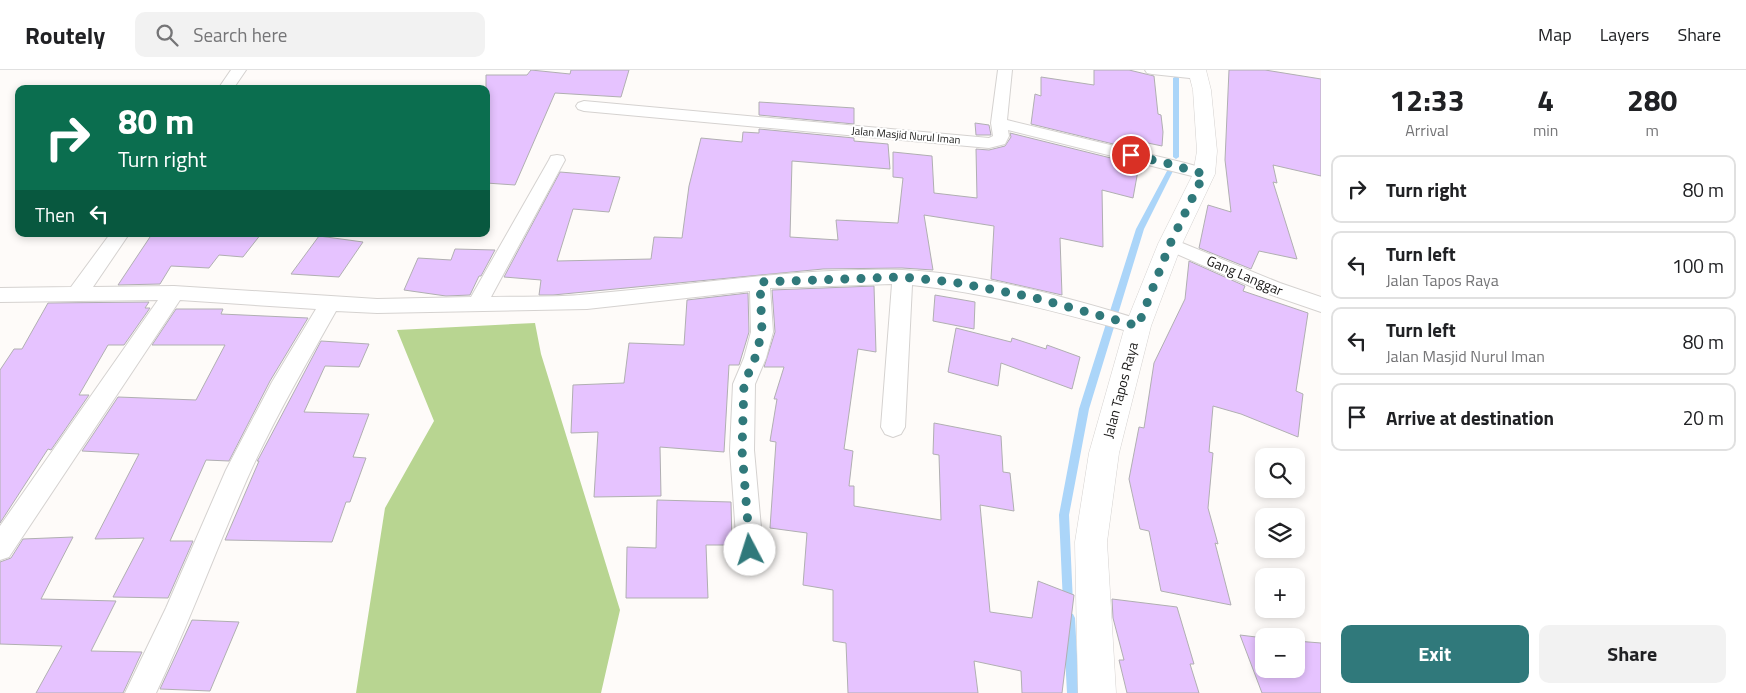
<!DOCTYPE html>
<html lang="en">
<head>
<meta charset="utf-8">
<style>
  :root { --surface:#fff; --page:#f2f2f2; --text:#202124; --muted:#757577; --line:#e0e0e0; --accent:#30797b }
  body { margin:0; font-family:"Titillium Web",sans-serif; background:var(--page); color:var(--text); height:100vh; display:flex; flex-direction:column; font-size:19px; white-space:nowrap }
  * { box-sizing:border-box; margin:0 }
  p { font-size:16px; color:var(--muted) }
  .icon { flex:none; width:28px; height:28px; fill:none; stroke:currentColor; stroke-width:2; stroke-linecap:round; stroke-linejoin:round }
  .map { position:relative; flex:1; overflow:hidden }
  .side { display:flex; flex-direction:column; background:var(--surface); width:425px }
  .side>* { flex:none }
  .top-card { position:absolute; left:15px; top:15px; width:475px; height:152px; border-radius:10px; box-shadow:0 2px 8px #0003; background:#0b6e4f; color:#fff; overflow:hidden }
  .buttons { position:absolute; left:1255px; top:378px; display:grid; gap:10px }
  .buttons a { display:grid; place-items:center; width:50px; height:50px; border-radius:10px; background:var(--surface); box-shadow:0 2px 8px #0003; font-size:25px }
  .pin { position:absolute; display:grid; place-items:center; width:42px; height:42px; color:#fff; margin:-21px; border:2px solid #fff; border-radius:50%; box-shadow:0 1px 5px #0007 }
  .me { position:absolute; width:55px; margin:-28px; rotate:355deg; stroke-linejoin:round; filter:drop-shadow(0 0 4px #0008) }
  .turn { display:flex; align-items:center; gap:18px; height:105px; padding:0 20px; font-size:22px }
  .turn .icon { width:65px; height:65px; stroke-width:2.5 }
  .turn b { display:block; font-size:35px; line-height:42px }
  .then { display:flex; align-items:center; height:48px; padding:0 20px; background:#0003; gap:10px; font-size:19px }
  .eta { display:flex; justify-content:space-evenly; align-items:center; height:85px; text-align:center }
  .eta b { font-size:30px; font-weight:700; line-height:35px }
  .button { display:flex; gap:10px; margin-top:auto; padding:10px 20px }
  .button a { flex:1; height:58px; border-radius:10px; background:var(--accent); color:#fff; font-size:20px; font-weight:700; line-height:58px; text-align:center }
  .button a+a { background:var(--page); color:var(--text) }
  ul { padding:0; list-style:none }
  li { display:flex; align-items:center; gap:15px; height:68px; margin:0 10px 8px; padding:0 10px; border:2px solid var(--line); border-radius:10px }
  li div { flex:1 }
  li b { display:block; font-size:19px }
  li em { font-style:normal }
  header { display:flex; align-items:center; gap:30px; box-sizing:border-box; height:70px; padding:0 25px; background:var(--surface); border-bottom:1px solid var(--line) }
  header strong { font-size:24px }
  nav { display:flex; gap:28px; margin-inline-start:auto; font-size:18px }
  .search { width:350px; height:45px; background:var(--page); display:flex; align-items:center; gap:12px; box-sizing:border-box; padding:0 18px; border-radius:10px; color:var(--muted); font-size:19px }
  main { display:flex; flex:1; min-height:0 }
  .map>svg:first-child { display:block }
</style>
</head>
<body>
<header>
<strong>Routely</strong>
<div class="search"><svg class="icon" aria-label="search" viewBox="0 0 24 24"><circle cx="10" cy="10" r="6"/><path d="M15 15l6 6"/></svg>Search here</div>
<nav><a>Map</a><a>Layers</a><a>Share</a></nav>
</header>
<main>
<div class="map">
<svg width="1321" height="623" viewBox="0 0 1321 623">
  <rect width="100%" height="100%" fill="#fefbf9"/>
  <path fill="#b8d591" d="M535,253L541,284L620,540L601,623H356L385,438L434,351L397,260Z"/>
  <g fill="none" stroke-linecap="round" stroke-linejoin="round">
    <path fill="#abd5f9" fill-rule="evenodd" d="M1176,6L1179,8V87L1176,89L1173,87V8Z
      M1170,99L1173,101L1144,159L1089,339L1069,445L1073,533L1072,537L1068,538L1064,537L1063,533L1059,445L1079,339L1136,159L1167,101Z
      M1069,543L1073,544L1075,548L1079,623H1067L1063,548L1065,544Z"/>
  </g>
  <path fill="#e6c3ff" stroke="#b0afb1" d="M531,0L570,4L571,0H629L621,27L555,23L515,115L486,113V5H527Z
    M1094,0H1129L1154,6L1158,44L1161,45L1163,62L1162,76L1143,72L1142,81L1031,54L1035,24L1041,26V7L1094,15Z
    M1229,0H1265L1321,9V106L1273,95L1277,113L1273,112L1297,189L1259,181L1251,199L1199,178L1208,135L1231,142L1225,90Z
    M759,32L854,38V54L759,45Z
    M975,53L989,55L991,65H976Z
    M759,59L854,68V71L888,74L890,99L792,91L790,167L838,170L836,150L898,153L903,108L893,107V82L932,86L934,123L977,128L976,79L989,80L1005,76L1011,67L1010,63L1139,95L1133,128L1102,120L1103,177L1060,168L1062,225L991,209L994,156L924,145L933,200L902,198L823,199L553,225H539L541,210L504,207L560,102L620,107L609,142L573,139L557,191L651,189L654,167L682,168L689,116L701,68L742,72L743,62L759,63Z
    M152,164H261L243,187L219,185L209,198L171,196L160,214L118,215Z
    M319,166L363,172L339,207L291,204Z
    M455,179L495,180L481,206H479L470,225L446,226L404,220L418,188L451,190Z
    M1189,191L1245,216L1243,221L1308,243L1296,321L1303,324L1298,367L1241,344L1213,336L1209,382L1213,383L1208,438L1218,474L1215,473L1231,535L1161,521L1149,461L1140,459L1129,409L1139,357L1144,358L1154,293L1185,229Z
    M874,216L876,282L858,279L844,379L853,381L849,416H854V436L941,450L939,385L933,384L934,353L1001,366L1003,402L1010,403L1014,441L980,435L990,542L1032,548L1038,511L1074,525L1062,623H1022L1021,601L974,591L978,623H848L846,573L833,571V520L803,515L807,463L770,458L776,372L770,371L777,329H774L784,297H764L775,262L772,220Z
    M748,223L749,262L739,295H729L724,382L660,377L661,426L594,427L598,362L571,363L573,315L624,313L629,273L684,275L687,230Z
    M935,225L975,232L974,259L933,251Z
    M149,232L145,238H150L124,275H108L79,325H89L51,380L48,379L0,453V300L14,279H22L48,233Z
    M176,239H223L221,244L308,248L270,311L229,391L206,390L170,471H193L168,528L113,527L144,468L95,469L139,384L82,381L118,327L196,330L225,275H152Z
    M956,258L1011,272L1012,268L1046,279L1047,275L1080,287L1072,319L1001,293L998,316L948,302Z
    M321,271L369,274L359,297L325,296L304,342L369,344L353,387L366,388L350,432H346L332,472L225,470L259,391H257L259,388Z
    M657,430L731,432L732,475H706L708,528H626L627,477L656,478Z
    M73,467L41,529L116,531L91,581L142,582L123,623H36L62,576L0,574V492L11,488L23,469Z
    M1112,529L1177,537L1194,594H1190L1199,623H1127L1119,590H1124L1113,548Z
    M192,550L239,552L210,621L160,619Z
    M1240,565L1264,568V599H1296V571L1321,573V623H1262Z"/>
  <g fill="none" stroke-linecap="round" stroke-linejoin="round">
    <defs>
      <path id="minor" d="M231,0H246L233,19H218Z
        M998,0H1012L1007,50L1185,93L1210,100L1213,104L1210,108L1204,109L1008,60L1009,66L1005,74L989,78L584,41L578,39L576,36L578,33L584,31L989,68L993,66L991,53Z
        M1145,0H1194L1204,2L1206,5L1204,8L1199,9L1152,4L1147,3Z
        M557,85L563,86L565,90L491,227C524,226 557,228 590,224C694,215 797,197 902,200C981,203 1070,228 1145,251L1149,256L1145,261L1138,264C1063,243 989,223 912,215L905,357L901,364L893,367L885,364L881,357L892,214L770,218L773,262L766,288L755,314L754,380L763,480L759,489L750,492L741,489L737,480L730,380L733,314L744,288L751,262L750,221L587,239L377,243L336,241C305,296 273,351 247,409C216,480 189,553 156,623H125L166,538L226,400L272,312L316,239L180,230L9,487L0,490V456L158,230L0,232V218L71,217L110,164H129L93,217L174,216L377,229L471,227L549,90L551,86Z
        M1170,168L1280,213L1321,227V242L1266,223L1163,178L1160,174L1163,170Z"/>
      <path id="secondary" d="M1188,0H1206L1211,20L1217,81L1215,104L1182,174L1151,256L1119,383L1107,472L1116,623H1078L1075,472L1089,383L1125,256L1158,174L1193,104L1197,81L1193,20Z"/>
    </defs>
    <use href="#minor" stroke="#d5d2d0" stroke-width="2"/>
    <use href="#secondary" stroke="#d5d2d0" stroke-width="1"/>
    <use href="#minor" fill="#fff" fill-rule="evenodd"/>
    <use href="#secondary" fill="#fff" fill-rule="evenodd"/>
  </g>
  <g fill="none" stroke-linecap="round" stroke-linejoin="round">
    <path stroke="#30797b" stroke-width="9" stroke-dasharray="0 16.2" d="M750,480L742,380L744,314L755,288L762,262L760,212L902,207L953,212L1032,227L1138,256L1170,174L1204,104L1166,93L1131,85"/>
  </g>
  <g text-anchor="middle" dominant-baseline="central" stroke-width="4" stroke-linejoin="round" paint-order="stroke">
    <g font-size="11" fill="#1a1918" stroke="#fff">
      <text transform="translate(906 65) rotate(5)">Jalan Masjid Nurul Iman</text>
    </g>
    <g font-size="14" fill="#1a1918" stroke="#fff">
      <text transform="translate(1245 205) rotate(23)">Gang Langgar</text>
      <text transform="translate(1120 320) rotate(-75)">Jalan Tapos Raya</text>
    </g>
  </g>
</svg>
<div class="buttons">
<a><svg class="icon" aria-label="search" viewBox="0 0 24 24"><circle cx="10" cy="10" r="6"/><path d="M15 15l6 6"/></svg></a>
<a><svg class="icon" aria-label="layers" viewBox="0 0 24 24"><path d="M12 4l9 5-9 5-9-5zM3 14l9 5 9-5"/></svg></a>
<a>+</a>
<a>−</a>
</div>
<div class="pin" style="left:1131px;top:85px;background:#d93025"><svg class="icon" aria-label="arrive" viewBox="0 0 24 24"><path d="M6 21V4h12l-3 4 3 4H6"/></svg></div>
<svg class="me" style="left:750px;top:480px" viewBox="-20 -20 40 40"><circle r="19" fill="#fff"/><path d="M0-13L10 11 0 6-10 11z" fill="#30797b"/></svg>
<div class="top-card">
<div class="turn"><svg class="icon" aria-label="right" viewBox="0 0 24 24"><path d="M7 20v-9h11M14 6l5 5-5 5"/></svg><div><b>80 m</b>Turn right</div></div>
<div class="then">Then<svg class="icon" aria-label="left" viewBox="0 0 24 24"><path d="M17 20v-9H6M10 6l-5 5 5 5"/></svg></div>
</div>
</div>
<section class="side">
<div class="eta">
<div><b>12:33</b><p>Arrival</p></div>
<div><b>4</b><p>min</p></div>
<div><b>280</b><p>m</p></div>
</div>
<ul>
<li><svg class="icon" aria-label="right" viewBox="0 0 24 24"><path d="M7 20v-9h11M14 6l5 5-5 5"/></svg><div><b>Turn right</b></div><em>80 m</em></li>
<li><svg class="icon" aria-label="left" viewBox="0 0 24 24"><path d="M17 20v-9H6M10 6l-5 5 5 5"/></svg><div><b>Turn left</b><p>Jalan Tapos Raya</p></div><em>100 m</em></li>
<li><svg class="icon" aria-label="left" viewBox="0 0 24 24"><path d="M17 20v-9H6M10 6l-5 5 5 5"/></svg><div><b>Turn left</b><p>Jalan Masjid Nurul Iman</p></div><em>80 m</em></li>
<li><svg class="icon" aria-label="arrive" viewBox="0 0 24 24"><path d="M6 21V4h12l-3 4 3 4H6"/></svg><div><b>Arrive at destination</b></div><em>20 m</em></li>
</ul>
<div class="button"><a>Exit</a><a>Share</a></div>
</section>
</main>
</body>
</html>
